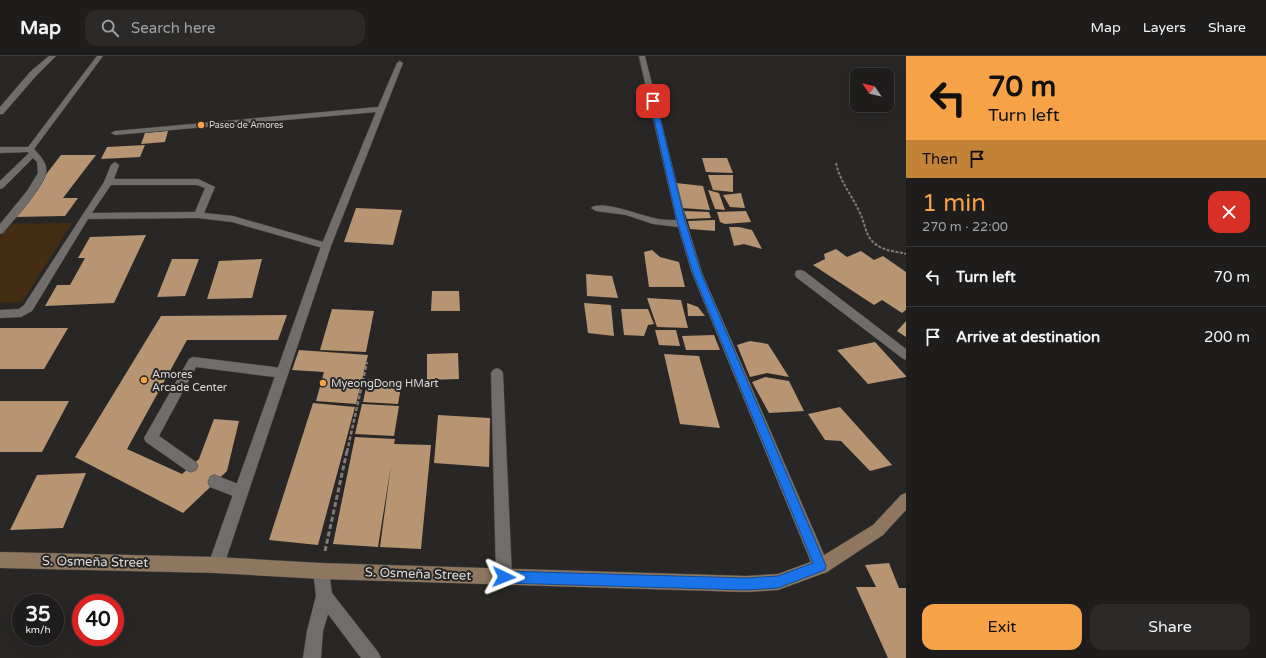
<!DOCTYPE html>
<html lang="en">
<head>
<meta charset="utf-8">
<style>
  :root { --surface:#1f1d1c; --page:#2c2a29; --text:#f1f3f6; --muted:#a1a2a3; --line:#3c3b3b; --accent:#f6a247 }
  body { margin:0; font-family:"Varela Round",sans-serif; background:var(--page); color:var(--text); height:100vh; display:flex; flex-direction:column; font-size:15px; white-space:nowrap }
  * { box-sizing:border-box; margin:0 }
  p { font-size:13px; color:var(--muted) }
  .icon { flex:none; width:22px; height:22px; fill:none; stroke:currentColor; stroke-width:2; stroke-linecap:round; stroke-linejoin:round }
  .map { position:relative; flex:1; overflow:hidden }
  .details { display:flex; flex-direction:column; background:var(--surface); width:360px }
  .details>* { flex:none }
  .top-card { background:#f6a247; color:#111; overflow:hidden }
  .needle { width:26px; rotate:304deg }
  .tools { position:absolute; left:850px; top:12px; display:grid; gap:8px }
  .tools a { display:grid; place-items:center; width:44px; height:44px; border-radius:8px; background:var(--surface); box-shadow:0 4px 16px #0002,0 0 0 1px var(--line); font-size:20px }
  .speed { position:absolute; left:12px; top:538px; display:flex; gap:8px; font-size:20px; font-weight:700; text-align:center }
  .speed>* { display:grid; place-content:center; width:52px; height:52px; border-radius:50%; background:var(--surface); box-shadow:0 4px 16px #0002,0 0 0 1px var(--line); line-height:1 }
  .speed small { font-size:10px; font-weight:400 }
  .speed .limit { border:6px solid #d22; background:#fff; color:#111 }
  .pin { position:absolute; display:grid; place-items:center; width:34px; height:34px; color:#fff; margin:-17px; border-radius:8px; box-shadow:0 2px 6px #0006 }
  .me { position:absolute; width:44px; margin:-22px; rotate:92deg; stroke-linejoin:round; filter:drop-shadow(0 0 3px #0008) }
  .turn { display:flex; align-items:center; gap:14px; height:84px; padding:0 16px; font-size:18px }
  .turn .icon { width:52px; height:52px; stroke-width:2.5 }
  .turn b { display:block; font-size:28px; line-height:34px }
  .then { display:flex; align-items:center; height:38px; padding:0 16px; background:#0003; gap:8px; font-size:15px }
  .round { display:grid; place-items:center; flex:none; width:42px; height:42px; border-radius:12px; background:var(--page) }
  .headline { display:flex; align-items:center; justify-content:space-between; height:68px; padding:0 16px }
  h1 { font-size:24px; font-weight:600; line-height:30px; color:var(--accent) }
  .button { display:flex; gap:8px; margin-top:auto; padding:8px 16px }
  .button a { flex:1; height:46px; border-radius:12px; background:var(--accent); color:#111; font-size:16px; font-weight:600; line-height:46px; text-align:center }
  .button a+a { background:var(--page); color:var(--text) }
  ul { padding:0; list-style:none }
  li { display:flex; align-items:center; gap:12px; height:60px; padding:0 16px; border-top:1px solid var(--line) }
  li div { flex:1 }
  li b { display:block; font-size:15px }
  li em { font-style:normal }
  header { display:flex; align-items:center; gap:24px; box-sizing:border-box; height:56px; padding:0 20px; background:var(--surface); border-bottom:1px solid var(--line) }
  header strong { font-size:19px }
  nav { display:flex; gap:22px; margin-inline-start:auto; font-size:14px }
  .search { width:280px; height:36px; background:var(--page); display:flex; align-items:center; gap:10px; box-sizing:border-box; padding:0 14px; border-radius:12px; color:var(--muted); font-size:15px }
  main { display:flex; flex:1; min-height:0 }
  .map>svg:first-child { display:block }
</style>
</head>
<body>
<header>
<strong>Map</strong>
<div class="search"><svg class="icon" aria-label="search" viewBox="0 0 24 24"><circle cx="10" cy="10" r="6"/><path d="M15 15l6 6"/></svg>Search here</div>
<nav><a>Map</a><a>Layers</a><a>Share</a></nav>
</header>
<main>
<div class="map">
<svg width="906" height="602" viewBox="0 0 906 602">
  <rect width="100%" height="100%" fill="#292725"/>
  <path fill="#452d14" d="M72,167L22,246L0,247V181L10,168Z"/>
  <path fill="#b79573" d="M168,75L165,86L141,88L145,77Z
    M145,89L140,101L101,103L107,91Z
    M61,99H96L63,142H78L65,160L13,161Z
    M702,102H727L733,117L706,116Z
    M708,119H733V136L713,134Z
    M676,127L703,130L710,154L682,152Z
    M708,134L719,137L725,154L715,153Z
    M741,137L745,152L730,151L723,139Z
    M356,152L402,154L393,189L344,186Z
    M684,155L709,156L711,162L687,163Z
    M746,155L751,166L725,168L720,166L717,156Z
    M715,164V175L690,173L688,165Z
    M729,171H739L752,174L762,193L744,188L734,190Z
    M146,179L114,247L45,250L57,229H70L85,202H78L90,181Z
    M836,193L847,201L861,195L874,204L883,200L906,216V254L902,257L882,244L874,249L813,209L825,203L824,198Z
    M652,194L660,201L679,206L685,231H649L644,196Z
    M172,203H199L185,240L157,241Z
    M262,203L252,242L207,243L219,205Z
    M586,218L612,220L618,242L587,240Z
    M432,235H459L460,255H431Z
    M647,242L681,244L688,272L657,271Z
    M584,247L611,249L614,280L588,277Z
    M687,247L698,251L705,260H688Z
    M332,253L374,255L366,296L320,294Z
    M621,253H648L654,268L648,269L644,280L624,279Z
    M287,259L278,284H187L127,393L182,418L199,403L214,363L239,365L227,415L183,457L75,401L161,260Z
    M906,265V281L897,275Z
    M0,272H68L44,313H0Z
    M655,274H676L680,290L659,289Z
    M714,279L720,294H686L682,280Z
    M750,285L768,288L789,321L767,317L750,321L737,289Z
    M875,286L906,320V321L868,328L837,294Z
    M299,294L368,299L356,348L316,345L324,316L292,314Z
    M458,297L459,323L427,324V298Z
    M664,298L699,300L720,372L680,368Z
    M765,321L789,325L804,355L769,357L752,326Z
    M368,323L402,325L398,348L363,346Z
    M0,345H69L42,396H0Z
    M313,347L355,351L318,489L269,484Z
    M362,348L399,350L394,380L355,378Z
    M840,351L892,409L870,415L841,385L825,384L808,358Z
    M438,359L490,362L489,411L434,407Z
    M355,381L395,383L394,388L431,389L421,493L380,491L391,409L378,491L333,488Z
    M86,417L63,472L10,474L37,419Z
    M889,507L899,532H906V602H888L856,531H876L865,509Z"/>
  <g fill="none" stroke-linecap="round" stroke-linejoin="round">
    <defs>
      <path id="lane" d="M115,106L119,109L114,123H198L215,131L204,157L233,160L330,188L331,190L326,193L232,166L198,162L88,163L32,255L21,261L0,262V254L19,253L24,249L104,126L111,109ZM111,129H197L205,132L195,156L92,157Z
        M800,214L804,215L906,293V304L902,302L796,221L795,218L796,215Z
        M193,301L282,312L286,314L288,317L286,320L282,322L196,311L159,380L196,406L198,410L196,414L191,416L186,414L146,386L144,382L189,303Z
        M215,419L246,431L248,436L246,441L241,443L210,431L208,426L210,421Z"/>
      <path id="street" d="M49,0H56L36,20L3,58H0V51L30,16Z
        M97,0H103L34,93C40,100 48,107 46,117C44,130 13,165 3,177L0,178V168L27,135L38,117L37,106L33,102L3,132L0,133V125L29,97L28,96L0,97V91H28Z
        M639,0H645L686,165L702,217L829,510L827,516L821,518L815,516L692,217L678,171L653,168L626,159L596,155L591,152C600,143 643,160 654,162C661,164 669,164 676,164Z
        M400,5L403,7L331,190L224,509L222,515L216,517L210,515L208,509L321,190L376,56L115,79L111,77L115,75L378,51L397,7Z
        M497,312L501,314L503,317L512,521L510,527L504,529L498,527L496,521L491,317L493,314Z
        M321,507L327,509L329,515L332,537L378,596L381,602H361L328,558L323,575L321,602H303L307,575L316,540L313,515L315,509Z"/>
      <path id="secondary" d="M906,437V454L883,479L827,516L778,534L746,536L321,523L216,517L0,512V496L216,501L321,507L746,520L778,518L816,504L873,469L901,439Z"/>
    </defs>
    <use href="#lane" stroke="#474543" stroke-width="1"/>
    <use href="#street" stroke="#474543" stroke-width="1"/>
    <use href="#secondary" stroke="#474543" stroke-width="1"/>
    <path stroke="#7e7c7a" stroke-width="2" stroke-dasharray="3 1.5" stroke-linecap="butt" d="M836,107C840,126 852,139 860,157C865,167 865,179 874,187C883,195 895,195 906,198"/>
    <path stroke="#7e7c7a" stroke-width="2.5" stroke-dasharray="4 2" stroke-linecap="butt" d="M347,396L367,306"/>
    <path stroke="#7e7c7a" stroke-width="3" stroke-dasharray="5 2.5" stroke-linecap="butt" d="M325,495L347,395"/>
    <use href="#lane" fill="#706d6a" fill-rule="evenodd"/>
    <use href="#street" fill="#706d6a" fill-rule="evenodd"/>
    <use href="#secondary" fill="#8e775e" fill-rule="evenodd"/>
  </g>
  <path fill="#1a73e8" stroke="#114b97" d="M653,43L656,45L685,165L701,217L826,510L825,514L778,532L746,534L504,527L500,525L498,521L500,516L504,515L746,522L778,520L813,507L693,217L677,165L650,45Z"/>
  <g fill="#f6a247" stroke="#292725" stroke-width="1.5">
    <circle cx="201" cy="69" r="4"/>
    <circle cx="144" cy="324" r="4"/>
    <circle cx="323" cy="327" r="4"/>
  </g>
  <g text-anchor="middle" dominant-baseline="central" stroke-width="4" stroke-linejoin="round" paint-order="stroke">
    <g font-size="9" fill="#dddbda" stroke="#292725" text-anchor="start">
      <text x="209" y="69">Paseo de Amores</text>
    </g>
    <g font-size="11" fill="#dddbda" stroke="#292725" text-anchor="start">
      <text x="152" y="318">Amores<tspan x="152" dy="13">Arcade Center</tspan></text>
      <text x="331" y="327">MyeongDong HMart</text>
    </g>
    <g font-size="13" fill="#dddbda" stroke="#292725">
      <text transform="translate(95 506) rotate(1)">S. Osmeña Street</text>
      <text transform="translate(418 518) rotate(2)">S. Osmeña Street</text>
    </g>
  </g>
</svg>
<div class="tools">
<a><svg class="needle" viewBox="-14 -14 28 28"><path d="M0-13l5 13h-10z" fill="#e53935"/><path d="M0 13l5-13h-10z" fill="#a1a2a3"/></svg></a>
</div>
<div class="speed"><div>35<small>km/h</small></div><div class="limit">40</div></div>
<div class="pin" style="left:653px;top:45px;background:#d93025"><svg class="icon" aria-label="arrive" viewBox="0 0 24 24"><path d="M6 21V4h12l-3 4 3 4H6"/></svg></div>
<svg class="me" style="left:504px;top:521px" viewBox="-20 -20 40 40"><path d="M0-17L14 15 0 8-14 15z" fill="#1a73e8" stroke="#fff" stroke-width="4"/></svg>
</div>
<section class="details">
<div class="top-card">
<div class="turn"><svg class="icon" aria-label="left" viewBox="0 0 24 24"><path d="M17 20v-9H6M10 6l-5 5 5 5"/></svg><div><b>70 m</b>Turn left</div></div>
<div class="then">Then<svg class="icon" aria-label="arrive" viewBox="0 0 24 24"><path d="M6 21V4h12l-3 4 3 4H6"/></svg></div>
</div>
<div class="headline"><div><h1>1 min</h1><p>270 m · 22:00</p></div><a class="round" style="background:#d93025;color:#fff"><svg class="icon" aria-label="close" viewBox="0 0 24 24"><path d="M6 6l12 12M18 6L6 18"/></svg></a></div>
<ul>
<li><svg class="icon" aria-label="left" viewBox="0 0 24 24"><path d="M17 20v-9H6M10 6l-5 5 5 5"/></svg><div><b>Turn left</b></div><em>70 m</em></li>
<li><svg class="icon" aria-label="arrive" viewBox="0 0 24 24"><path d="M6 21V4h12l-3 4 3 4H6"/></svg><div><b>Arrive at destination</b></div><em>200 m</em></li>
</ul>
<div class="button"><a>Exit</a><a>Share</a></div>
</section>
</main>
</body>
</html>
